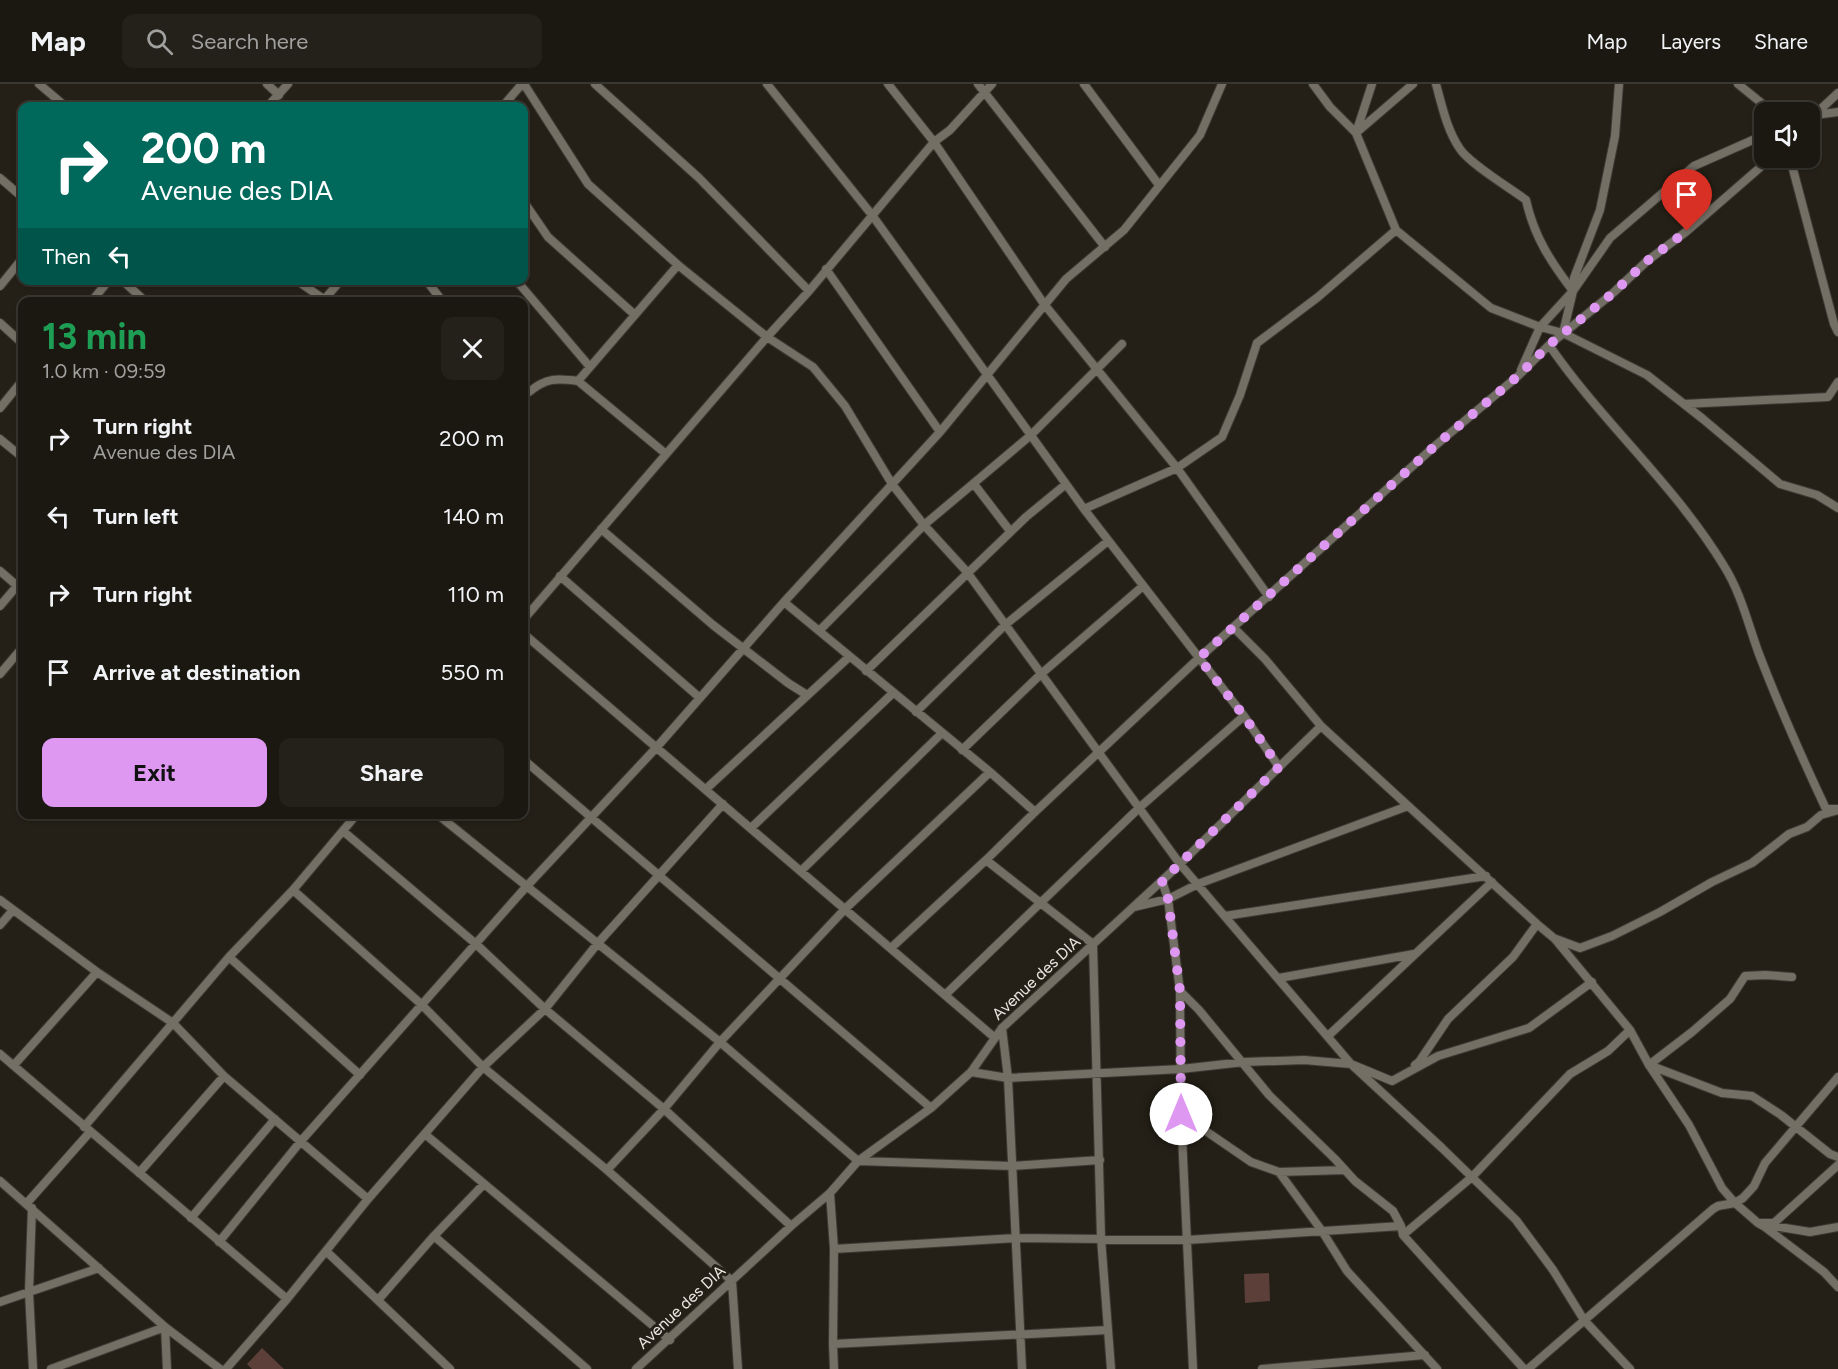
<!DOCTYPE html>
<html lang="en">
<head>
<meta charset="utf-8">
<style>
  :root { --surface:#1b1811; --page:#24211a; --text:#f1f3f6; --muted:#a0a09f; --line:#393731; --accent:#de98f2 }
  body { margin:0; font-family:Figtree,sans-serif; background:var(--page); color:var(--text); height:100vh; display:flex; flex-direction:column; font-size:22px; white-space:nowrap }
  * { box-sizing:border-box; margin:0 }
  p { font-size:20px; color:var(--muted) }
  .icon { flex:none; width:33px; height:33px; fill:none; stroke:currentColor; stroke-width:2; stroke-linecap:round; stroke-linejoin:round }
  .map { position:relative; flex:1; overflow:hidden }
  .sheet { position:absolute; left:18px; top:213px; width:510px; height:522px; display:flex; flex-direction:column; background:var(--surface); border-radius:12px; box-shadow:0 2px 4px #0004,0 0 0 2px var(--line) }
  .sheet>* { flex:none }
  .hud { position:absolute; left:18px; top:18px; width:510px; height:183px; border-radius:12px; box-shadow:0 2px 4px #0004,0 0 0 2px var(--line); background:#00695c; color:#fff; overflow:hidden }
  .tools { position:absolute; left:1754px; top:18px; display:grid; gap:12px }
  .tools a { display:grid; place-items:center; width:66px; height:66px; border-radius:12px; background:var(--surface); box-shadow:0 2px 4px #0004,0 0 0 2px var(--line); font-size:30px }
  .pin { position:absolute; display:grid; place-items:center; width:51px; height:51px; color:#fff; margin:-62px -26px; border-radius:50% 50% 50% 0; rotate:-45deg; box-shadow:0 0 6px #0007 }
  .pin .icon { rotate:45deg }
  .me { position:absolute; width:66px; margin:-33px; rotate:0deg; stroke-linejoin:round; filter:drop-shadow(0 0 4px #0008) }
  .turn { display:flex; align-items:center; gap:21px; height:126px; padding:0 24px; font-size:27px }
  .turn .icon { width:78px; height:78px; stroke-width:2.5 }
  .turn b { display:block; font-size:42px; line-height:51px }
  .then { display:flex; align-items:center; height:57px; padding:0 24px; background:#0003; gap:12px; font-size:22px }
  .round { display:grid; place-items:center; flex:none; width:63px; height:63px; border-radius:12px; background:var(--page) }
  .overview { display:flex; align-items:center; justify-content:space-between; height:102px; padding:0 24px }
  h1 { font-size:36px; font-weight:700; line-height:45px; color:#1e9e55 }
  .button { display:flex; gap:12px; margin-top:auto; padding:12px 24px }
  .button a { flex:1; height:69px; border-radius:12px; background:var(--accent); color:#111; font-size:24px; font-weight:700; line-height:69px; text-align:center }
  .button a+a { background:var(--page); color:var(--text) }
  ul { padding:0; list-style:none }
  li { display:flex; align-items:center; gap:18px; height:78px; padding:0 24px }
  li div { flex:1 }
  li b { display:block; font-size:22px }
  li em { font-style:normal }
  header { display:flex; align-items:center; gap:36px; box-sizing:border-box; height:84px; padding:0 30px; background:var(--surface); border-bottom:2px solid var(--line) }
  header strong { font-size:28px }
  nav { display:flex; gap:33px; margin-inline-start:auto; font-size:21px }
  .search { width:420px; height:54px; background:var(--page); display:flex; align-items:center; gap:15px; box-sizing:border-box; padding:0 21px; border-radius:12px; color:var(--muted); font-size:22px }
  .map>svg:first-child { display:block }
</style>
</head>
<body>
<header>
<strong>Map</strong>
<div class="search"><svg class="icon" aria-label="search" viewBox="0 0 24 24"><circle cx="10" cy="10" r="6"/><path d="M15 15l6 6"/></svg>Search here</div>
<nav><a>Map</a><a>Layers</a><a>Share</a></nav>
</header>
<div class="map">
<svg width="1838" height="1285" viewBox="0 0 1838 1285">
  <rect width="100%" height="100%" fill="#242017"/>
  <path fill="#5b3f38" d="M1269,1189L1270,1217L1245,1219L1244,1190Z
    M262,1264L284,1285H252L247,1280Z"/>
  <g fill="none" stroke-linecap="round" stroke-linejoin="round">
    <defs>
      <path id="minor" d="M39,0L65,22
        M267,0L279,11
        M524,0L588,100L678,181L767,253L813,283L845,322L892,400L924,441L967,488L1180,780L1351,980L1442,1064L1516,1136L1553,1186L1584,1236L1630,1285
        M595,0L699,94L809,207
        M767,0L872,131L1084,425L1244,632L1279,683
        M888,0L934,58L1044,220L1177,384L1269,513
        M978,0L1105,163
        M1084,0L1159,101
        M1313,0L1330,23L1356,49L1396,146L1491,224L1540,243L1563,249L1647,291L1703,335L1780,400L1817,411L1838,424
        M1372,0L1356,49L1413,0
        M1436,0C1442,22 1447,46 1460,65C1470,80 1510,104 1526,116C1534,152 1550,177 1573,207
        M1738,0L1770,26L1776,28
        M268,22L288,0
        M503,22L522,0
        M1815,31L1838,28
        M1809,36L1838,9
        M1790,74L1834,240L1838,248
        M0,94L22,113
        M524,118L548,153L635,231
        M826,185L940,348
        M122,196L146,218
        M296,196L328,218
        M426,196L443,218
        M516,196L590,283
        M0,202L22,175
        M323,217L341,196
        M91,218L109,196
        M0,239L22,259
        M1563,249L1573,207L1574,194L1600,126L1615,52L1619,0
        M1549,261C1602,338 1675,401 1724,482C1741,509 1748,540 1759,570C1779,622 1802,674 1826,725H1838
        M1521,286L1540,243L1573,207L1610,154L1694,82L1764,51
        M524,308H529C546,294 556,294 578,297
        M1684,320L1828,313L1838,298
        M0,324L22,297
        M0,355L22,373
        M666,370L578,297L678,181
        M974,400L1010,447
        M1084,425L1177,384L1222,353L1240,311L1257,259L1318,213L1396,146
        M601,445L713,541L788,599L807,611
        M0,487L22,506
        M560,492L700,614
        M784,518L990,688L1035,728
        M0,522L17,502
        M524,535L767,253L809,207L934,58L950,46L992,0
        M1234,544L1265,575L1321,642L1537,840L1555,855L1630,946L1649,981L1689,1041L1722,1104L1735,1119L1758,1139L1765,1143L1824,1188L1838,1203
        M819,547L924,441L1031,351L1122,260
        M524,550L995,954
        M866,587L1026,433L1066,400
        M0,590L22,564
        M916,628L1005,541L1108,457
        M962,666L1041,590L1143,502
        M524,676L931,1024
        M706,705L849,573
        M437,730L720,958L858,1077L1012,1082L1100,1076
        M751,744L893,609
        M343,747L476,860L545,925L664,1025L791,1142
        M986,776L1093,860L1101,1154L1111,1285
        M801,787L942,649
        M1162,797L1168,815L1180,907L1181,1030L1193,1285
        M293,806L421,920L483,983L607,1086L732,1197L738,1285
        M0,816L97,888L173,939L224,992L368,1115
        M1134,823L1168,815L1198,800L1408,722
        M1225,832L1486,792
        M0,841L13,826
        M1556,855L1580,864L1612,852L1660,828L1712,798L1752,779L1789,750L1807,743L1821,731L1835,727
        M891,864L986,776L1035,728L1199,574L1436,361L1518,292L1549,261L1613,209L1647,177L1687,147L1771,74
        M229,873L360,991
        M1279,894L1414,870
        M1180,907L1199,926L1269,1011L1335,1075L1355,1097L1393,1127L1401,1142
        M945,911L1139,724L1244,632
        M1328,952L1492,798
        M0,970L287,1215
        M14,981L97,888
        M1415,981L1419,978L1448,935L1513,873L1537,840
        M1649,981L1722,1009L1752,1012L1781,1031L1830,1070L1838,1073
        M1649,981L1692,948L1730,915L1745,892L1765,891L1792,893
        M971,988L1008,994L1002,944
        M1181,1030L1251,1078L1279,1088L1322,1147L1347,1187L1437,1285
        M84,1043L229,873L293,806L357,730
        M426,1051L670,1256
        M607,1086L664,1025L720,958L845,825L990,688
        M1279,1088L1345,1086
        M139,1089L224,992
        M0,1097L165,1243L220,1285
        M830,1109L834,1165L833,1260L834,1285
        M26,1120L90,1048
        M32,1124L29,1208L33,1285
        M191,1134L275,1035
        M1759,1139H1774L1838,1081
        M1767,1141L1810,1148L1838,1143
        M1403,1151L1472,1093L1570,990L1608,967L1630,946
        M434,1152L587,1285
        M219,1158L301,1057L526,803L656,664L784,518L940,348L1066,195L1124,146L1200,51L1222,0
        M834,1165L1016,1154L1187,1156L1401,1142L1403,1151L1524,1285
        M326,1167L450,1285
        M378,1216L434,1152L483,1101
        M0,1218L99,1184
        M833,1260L1108,1246
        M51,1285L165,1243L167,1285
        M226,1285L287,1215L368,1115L483,983L545,925L598,859L723,720
        M636,1285L791,1142L830,1109L858,1077L931,1024L971,988L1002,944L1180,780L1321,642
        M1022,1285L1008,994L1181,985L1244,978L1304,976L1351,980L1392,997L1438,972L1529,944L1592,898
        M1262,1285L1425,1271
        M1528,1285L1713,1125L1718,1122L1735,1119L1743,1114L1754,1102L1765,1079L1838,993"/>
    </defs>
    <use href="#minor" stroke="#3d3a34" stroke-width="10"/>
    <use href="#minor" stroke="#746f65" stroke-width="8"/>
  </g>
  <g fill="none" stroke-linecap="round" stroke-linejoin="round">
    <path stroke="#de98f2" stroke-width="10" stroke-dasharray="0 18" d="M1181,1030L1180,907L1168,815L1162,797L1279,683L1244,632L1199,574L1436,361L1518,292L1549,261L1613,209L1647,177L1687,147"/>
  </g>
  <g text-anchor="middle" dominant-baseline="central" stroke-width="6" stroke-linejoin="round" paint-order="stroke">
    <g font-size="16" fill="#e9e6e0" stroke="#242017">
      <text transform="translate(1036 894) rotate(-43)">Avenue des DIA</text>
      <text transform="translate(681 1223) rotate(-43)">Avenue des DIA</text>
    </g>
  </g>
</svg>
<div class="tools">
<a><svg class="icon" aria-label="sound" viewBox="0 0 24 24"><path d="M4 9h4l5-4v14l-5-4H4zM17 9q2 3 0 6"/></svg></a>
</div>
<div class="pin" style="left:1687px;top:147px;background:#d93025"><svg class="icon" aria-label="arrive" viewBox="0 0 24 24"><path d="M6 21V4h12l-3 4 3 4H6"/></svg></div>
<svg class="me" style="left:1181px;top:1030px" viewBox="-20 -20 40 40"><circle r="19" fill="#fff"/><path d="M0-13L10 11 0 6-10 11z" fill="#de98f2"/></svg>
<div class="hud">
<div class="turn"><svg class="icon" aria-label="right" viewBox="0 0 24 24"><path d="M7 20v-9h11M14 6l5 5-5 5"/></svg><div><b>200 m</b>Avenue des DIA</div></div>
<div class="then">Then<svg class="icon" aria-label="left" viewBox="0 0 24 24"><path d="M17 20v-9H6M10 6l-5 5 5 5"/></svg></div>
</div>
<section class="sheet">
<div class="overview"><div><h1>13 min</h1><p>1.0 km · 09:59</p></div><a class="round"><svg class="icon" aria-label="close" viewBox="0 0 24 24"><path d="M6 6l12 12M18 6L6 18"/></svg></a></div>
<ul>
<li><svg class="icon" aria-label="right" viewBox="0 0 24 24"><path d="M7 20v-9h11M14 6l5 5-5 5"/></svg><div><b>Turn right</b><p>Avenue des DIA</p></div><em>200 m</em></li>
<li><svg class="icon" aria-label="left" viewBox="0 0 24 24"><path d="M17 20v-9H6M10 6l-5 5 5 5"/></svg><div><b>Turn left</b></div><em>140 m</em></li>
<li><svg class="icon" aria-label="right" viewBox="0 0 24 24"><path d="M7 20v-9h11M14 6l5 5-5 5"/></svg><div><b>Turn right</b></div><em>110 m</em></li>
<li><svg class="icon" aria-label="arrive" viewBox="0 0 24 24"><path d="M6 21V4h12l-3 4 3 4H6"/></svg><div><b>Arrive at destination</b></div><em>550 m</em></li>
</ul>
<div class="button"><a>Exit</a><a>Share</a></div>
</section>
</div>
</body>
</html>
